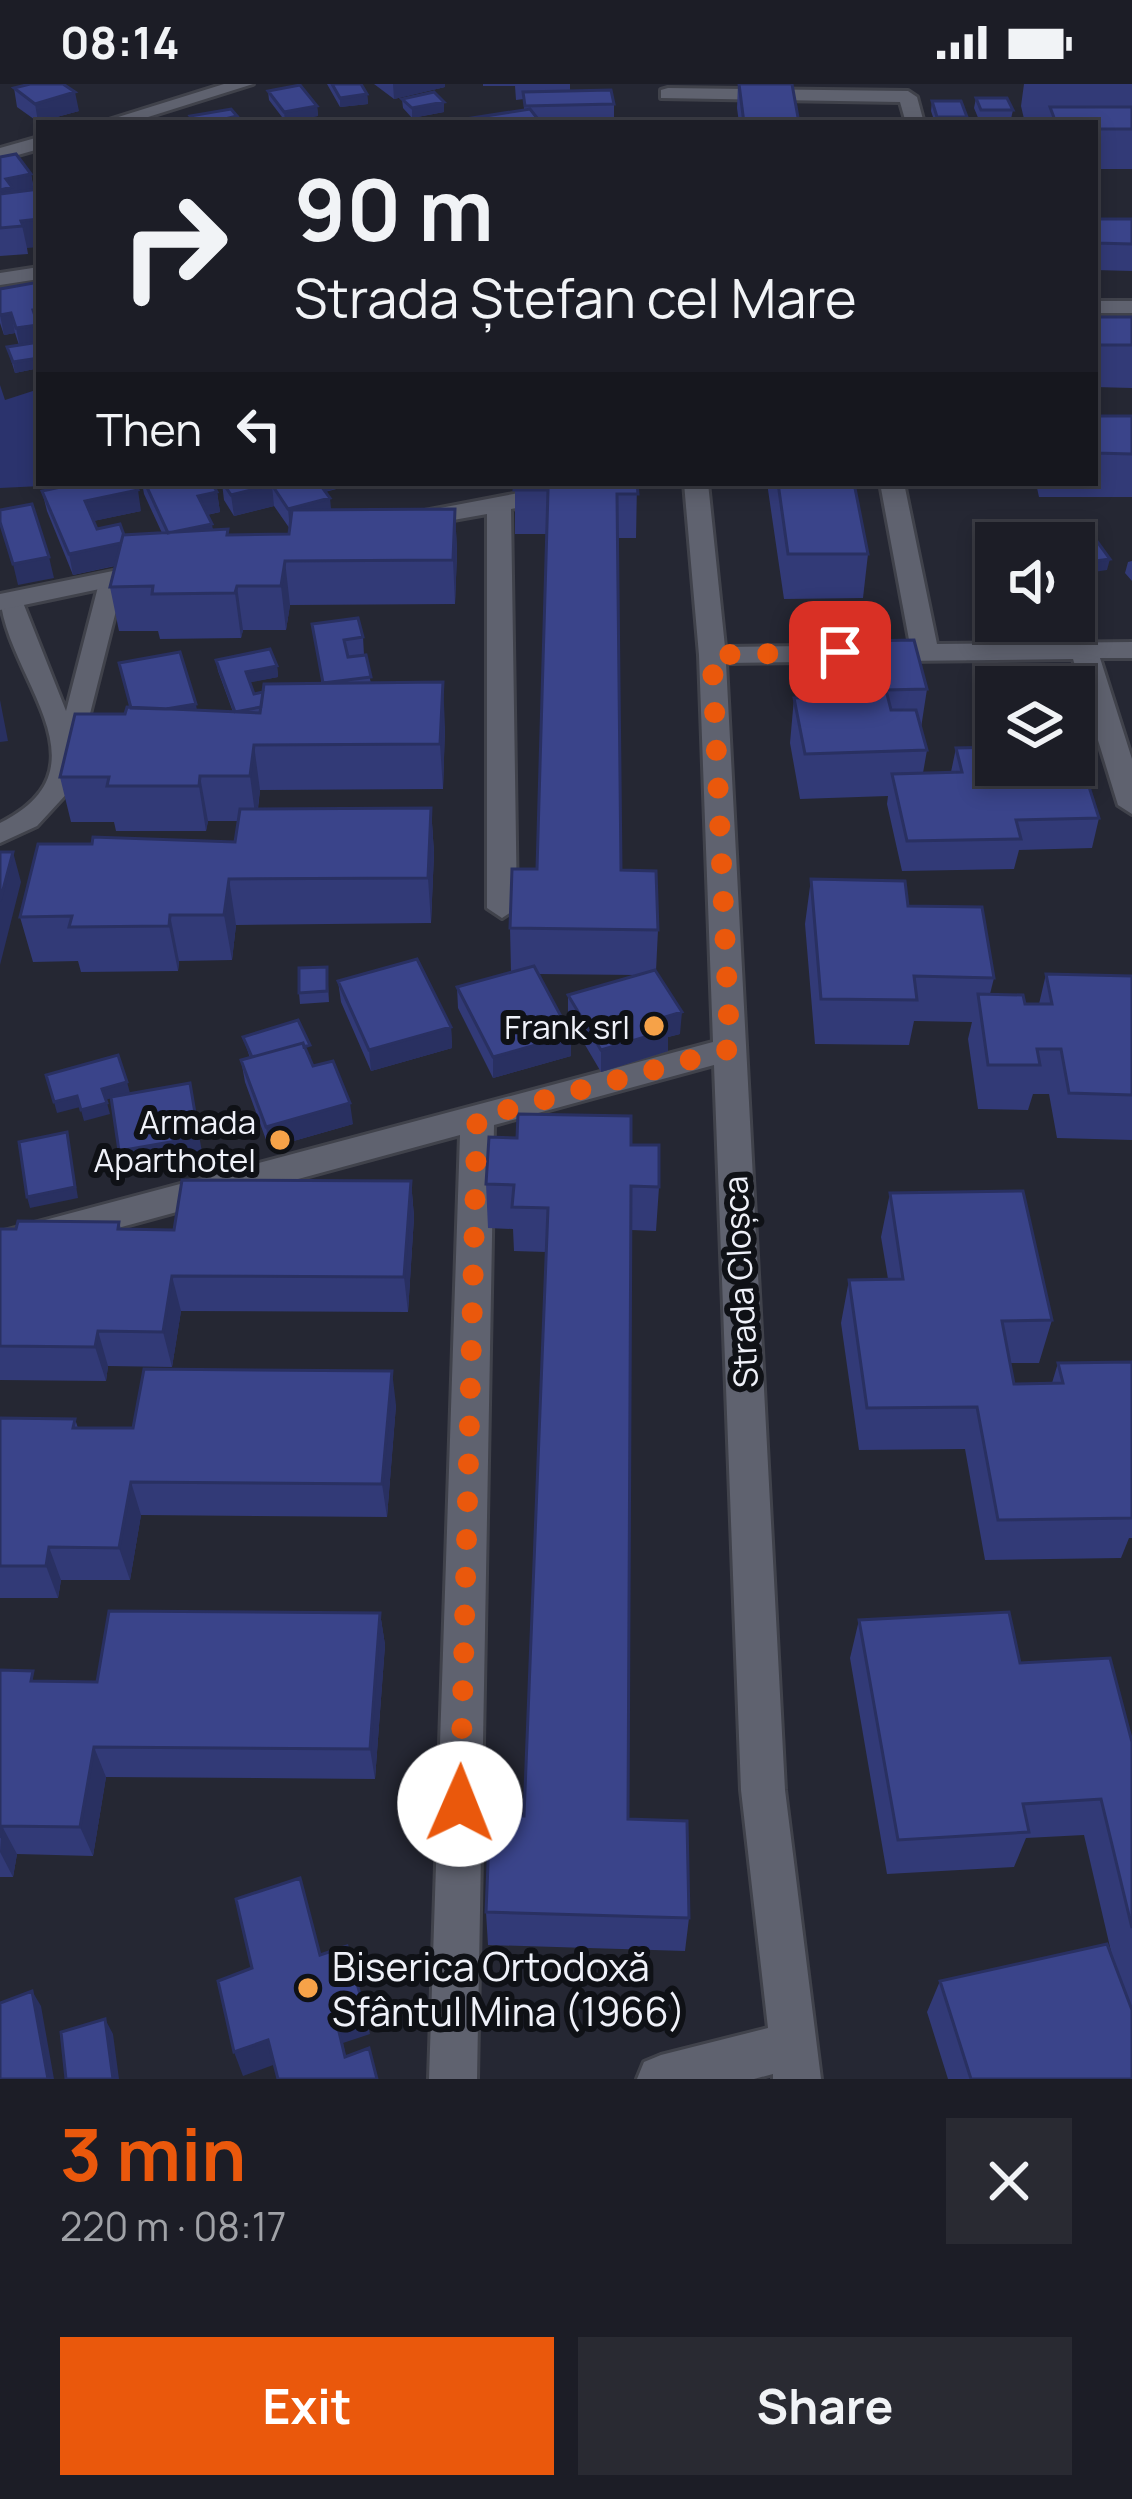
<!DOCTYPE html>
<html lang="en">
<head>
<meta charset="utf-8">
<style>
  :root { --surface:#1c1d26; --page:#292a32; --text:#f1f3f6; --muted:#a0a2a7; --line:#3a3b43; --accent:#ea580c }
  body { margin:0; font-family:Manrope,sans-serif; background:var(--page); color:var(--text); height:100vh; display:flex; flex-direction:column; font-size:45px; white-space:nowrap }
  * { box-sizing:border-box; margin:0 }
  p { font-size:39px; color:var(--muted) }
  .icon { flex:none; width:66px; height:66px; fill:none; stroke:currentColor; stroke-width:2; stroke-linecap:round; stroke-linejoin:round }
  .map { position:relative; height:1995px; overflow:hidden }
  .drawer { display:flex; flex-direction:column; background:var(--surface); flex:1 }
  .drawer>* { flex:none }
  .guide { position:absolute; left:36px; top:36px; width:1062px; height:366px; border-radius:0px; box-shadow:0 6px 18px #0003,0 0 0 3px var(--line); background:#1c1d26; color:var(--text); overflow:hidden }
  .buttons { position:absolute; left:975px; top:438px; display:grid; gap:24px }
  .buttons a { display:grid; place-items:center; width:120px; height:120px; border-radius:0px; background:var(--surface); box-shadow:0 6px 18px #0003,0 0 0 3px var(--line); font-size:60px }
  .pin { position:absolute; display:grid; place-items:center; width:102px; height:102px; color:#fff; margin:-51px; border-radius:24px; box-shadow:0 6px 18px #0006 }
  .me { position:absolute; width:132px; margin:-66px; rotate:1deg; stroke-linejoin:round; filter:drop-shadow(0 0 9px #0008) }
  .turn { display:flex; align-items:center; gap:42px; height:252px; padding:0 60px; font-size:54px }
  .turn .icon { width:156px; height:156px; stroke-width:2.5 }
  .turn b { display:block; font-size:84px; line-height:102px }
  .then { display:flex; align-items:center; height:114px; padding:0 60px; background:#0003; gap:24px; font-size:45px }
  .round { display:grid; place-items:center; flex:none; width:126px; height:126px; border-radius:0px; background:var(--page) }
  .headline { display:flex; align-items:center; justify-content:space-between; height:204px; padding:0 60px }
  h1 { font-size:72px; font-weight:700; line-height:90px; color:var(--accent) }
  .action { display:flex; gap:24px; margin-top:auto; padding:24px 60px }
  .action a { flex:1; height:138px; border-radius:0px; background:var(--accent); color:#fff; font-size:48px; font-weight:700; line-height:138px; text-align:center }
  .action a+a { background:var(--page); color:var(--text) }
  .status { display:flex; justify-content:space-between; align-items:center; height:84px; padding:0 60px; background:var(--surface); direction:ltr }
  .status svg { height:33px; fill:currentColor }
  .map>svg:first-child { display:block }
</style>
</head>
<body>
<div class="status"><b>08:14</b><svg viewBox="0 0 49 12"><path d="M0 12V9h3v3zM5 12V6h3v6zM10 12V3h3v9zM15 12V0h3v12zM26 1h20v11H26zM47 4h2v5h-2z"/></svg></div>
<div class="map">
<svg width="1132" height="1995" viewBox="0 0 1132 1995">
  <rect width="100%" height="100%" fill="#252733"/>
  <path fill="#2b336d" d="M0,301L5,316L39,305V399H104L0,404Z"/>
  <g fill="none" stroke-linecap="round" stroke-linejoin="round">
    <defs>
      <path id="service" d="M112,488L124,495L71,705L37,742L0,759V739C113,683 7,595 0,513L10,509L22,516L66,627L100,495Z"/>
      <path id="minor" d="M224,0H253L129,39H99Z
        M668,4L908,7L917,13L924,39H906L900,18L661,14V6Z
        M39,53V65L0,76V64Z
        M39,183V195L0,201V189Z
        M1095,217H1132V229H1095Z
        M571,399H622L610,406L511,425L517,824L502,834L487,824V430L414,443L402,436L414,429Z
        M684,399H708L725,563L910,561L880,399H904L937,560L1132,558V574H1100L1132,675V730L1118,721L1073,575L726,579L785,1706L821,1995H773V1990L754,1995H637L644,1978L661,1971L768,1944L741,1706L714,981L494,1041L477,1995H429L460,1051L0,1176V1148L713,958L699,571Z
        M157,478L166,481V491L0,526V510Z"/>
    </defs>
    <use href="#service" stroke="#40424b" stroke-width="6"/>
    <use href="#minor" stroke="#40424b" stroke-width="6"/>
    <use href="#service" fill="#5f626f" fill-rule="evenodd"/>
    <use href="#minor" fill="#5f626f" fill-rule="evenodd"/>
  </g>
  <path fill="#323a77" d="M327,0H361L367,10L368,20L340,23Z
    M374,0H445V3L394,15Z
    M483,0H570V7L614,20V38L440,39L524,26V15L516,16L515,2H483Z
    M738,0L799,39H739L737,24Z
    M1024,0H1132V85H1095V39H1048V35H1024L1021,22Z
    M14,4L79,27L38,38L17,23Z
    M268,7L317,22L318,32L285,37L269,16Z
    M976,14L1013,26L1011,35L979,36L974,24Z
    M402,15L444,28L412,34L403,24Z
    M932,17L967,33L966,39H935L931,27Z
    M0,73L31,90L34,106L27,164L28,170L0,172Z
    M1095,135H1132V187L1095,186Z
    M39,198V284L15,289L7,263L19,261L15,249L4,251L0,239V205Z
    M1095,233H1132V304L1095,303Z
    M1095,332H1132V413H1039L1037,404L972,403L971,399H1095Z
    M142,399H212L217,408L220,428L207,431L213,446L229,451L289,450L290,445L274,422L234,432L224,416L222,399H359L325,408L331,426L455,425L457,469L455,520L290,521L286,546H243L241,554L160,555L158,547H119L110,503L115,482L73,491L47,427L42,407L141,427L93,437L97,445L124,451L162,449L144,410Z
    M515,399H637L636,454H617L621,786L658,846L656,887L680,950L668,953V967L601,988L568,932V911L637,891L538,890L571,951V972L493,994L458,924L457,903L511,888L510,844L537,785L547,450H515Z
    M767,399H854L868,470L863,514L784,515Z
    M1132,477V497L1125,489L1128,478Z
    M996,482V537H988L974,504L978,483Z
    M312,540L363,553L364,571L371,599L445,643L443,705L260,706L258,725L431,724L434,769L431,839L236,841L232,876L179,877L178,887L81,888L78,877L33,878L20,833L235,758L238,737H208L206,747H116L114,738H71L60,693L130,624L119,579L197,626L233,628L218,587L216,576L277,582L278,593L250,598L254,610L322,599Z
    M807,558L927,605L921,644L927,666L923,689L951,688L956,664L1099,734L1092,764L1019,766L1014,785L902,787L887,720L888,712L800,715L790,659L794,614L804,613L802,603Z
    M811,795L908,822L994,894L990,910L1025,920H1039L1046,890L1132,892V1056L1057,1054L1049,1010H1033L1028,1026L978,1025L968,955L972,938L914,937L909,961L815,960L805,840Z
    M327,883L329,918L300,920L299,909Z
    M338,897L451,943L452,964L371,987L341,918Z
    M243,953L311,972L309,973L313,982L353,1040L269,1064L245,998L241,976L250,974Z
    M631,1061L659,1103L656,1147L631,1146L628,1735L689,1834L685,1867L488,1861L486,1828L524,1732L546,1168L514,1167L513,1145L488,1144L486,1100Z
    M411,1097L414,1133L408,1228L181,1227L172,1283L108,1282L106,1297L0,1296V1145L119,1138L121,1145L174,1146Z
    M890,1109L1052,1236L1039,1279H1010L1014,1300L1052,1299L1058,1279L1132,1278V1454H1129L1121,1474L985,1476L965,1365L859,1366L841,1239L849,1196L888,1195L881,1153Z
    M396,1321L387,1433L141,1431L130,1496H61L58,1514H0V1334L75,1335L78,1344H133Z
    M380,1529L385,1561L375,1695L106,1693L93,1772L17,1770L13,1793H0V1586L37,1597L97,1598Z
    M859,1536L1020,1579L1132,1658V1995H948L927,1928L940,1897L1113,1876L1084,1751L1026,1754L1014,1783L887,1790L850,1574Z"/>
  <path fill="#293061" d="M393,0H445V3L394,15Z
    M75,8L79,27L38,38L35,20Z
    M367,10L368,20L340,23V14Z
    M444,18V28L412,34V24Z
    M317,22L318,32L285,37L284,28Z
    M31,90L34,109L0,125V106L6,95Z
    M39,135V163L27,164L21,137Z
    M39,225V261L20,264L16,244L33,226Z
    M11,229L15,249L4,251L0,231Z
    M39,274V284L15,289L13,278Z
    M313,399H359L315,410Z
    M272,401L274,422L234,432L231,411Z
    M138,406L141,427L89,438L85,417Z
    M217,408L220,428L201,432L198,412Z
    M330,414L332,435L290,446L288,425Z
    M455,425L457,469L455,520L453,476Z
    M212,440L215,460L168,449Z
    M127,457L131,478L73,491L69,470Z
    M49,473L54,494L18,501L13,480Z
    M1110,475L1107,486L1074,491V480Z
    M285,477L290,521L286,546L281,502Z
    M237,502L243,546L241,554L235,509Z
    M277,582L278,593L247,599L246,588Z
    M443,598L445,643L443,705L440,660Z
    M0,616L8,657L0,658Z
    M196,620L199,641L133,631Z
    M254,661L260,706L256,737L250,692Z
    M200,692L208,737L206,747L199,702Z
    M431,724L434,769L431,839L428,794Z
    M13,768L21,798L0,881V817Z
    M229,795L236,841L232,876L224,831Z
    M170,831L179,877L178,887L169,842Z
    M682,928L680,950L668,953V967L601,988V966L662,934Z
    M451,943L452,964L371,987L369,966Z
    M571,951V972L493,994V973Z
    M127,998L130,1009L105,1016L102,1005Z
    M190,999L203,1074L124,1088L119,1067Z
    M77,1012L80,1023L57,1029L54,1018Z
    M107,1019L110,1030L84,1037L81,1026Z
    M350,1019L353,1040L269,1064L266,1043Z
    M67,1048L78,1114L30,1124L27,1113Z
    M411,1097L414,1133L408,1228L404,1193Z
    M172,1192L181,1227L172,1283L163,1248Z
    M98,1247L108,1282L106,1297L95,1263Z
    M392,1287L396,1321L387,1433L382,1400Z
    M131,1398L141,1431L130,1496L119,1464Z
    M49,1463L61,1496L58,1514L46,1482Z
    M380,1529L385,1561L375,1695L370,1665Z
    M94,1663L106,1693L93,1772L80,1743Z
    M2,1742L17,1770L13,1793L0,1768Z
    M32,1907L41,1922L54,1995H48Z
    M364,1925L370,1950L343,1959L351,1995L336,1935Z
    M105,1935L113,1950L119,1995H113Z
    M268,1956L276,1980L243,1992L234,1968Z"/>
  <path fill="#3a448a" stroke="#293061" stroke-width="3" d="M30,0H63L75,8L35,20L14,4Z
    M332,0H361L367,10L340,14Z
    M739,0H792L799,39H744Z
    M300,1L317,22L284,28L268,7Z
    M611,6L614,20L525,22L523,8Z
    M434,8L444,18L412,24L402,15Z
    M976,14H1007L1013,26H981Z
    M932,17H961L967,33H937Z
    M1050,23H1132V45H1095V39H1056Z
    M231,25L237,32L209,39H195L190,32Z
    M530,25L541,39H440Z
    M232,35L235,39H209Z
    M16,70L31,90L6,95L12,103L0,106V73Z
    M39,105V135L21,137L23,142L0,144V110Z
    M1095,135H1132V160L1095,159Z
    M39,198V225L33,226L38,241L16,244L11,229L0,231V205Z
    M1095,233H1132V261H1095Z
    M39,258V274L13,278L7,263Z
    M1095,332H1132V370L1095,369Z
    M79,399H135L138,406L85,417L97,445L120,440L124,451H123L121,459L69,470L42,407Z
    M145,399H212L217,408L198,412L212,440L168,449Z
    M223,399H319L330,414L288,425L272,401L231,411Z
    M515,399H637L638,410H617L621,786L656,787L658,846L510,844L512,785H537L548,406H514Z
    M778,399H854L868,470H788Z
    M32,420L49,473L13,480L0,438V426Z
    M455,425L453,476L285,477L281,502H237L235,509L152,510L153,502L110,503L123,451L228,445L227,451L289,450L292,426Z
    M1096,456L1110,475L1074,480V460Z
    M996,482V516H992L978,483Z
    M358,534L363,553L344,556L348,573L366,571L371,593L323,599L312,540Z
    M914,556L927,605L886,606L891,626H916L927,666L805,670L794,614L846,612L842,593L814,594L807,558Z
    M270,565L277,582L246,588L254,610L263,608L261,623L235,628L216,576Z
    M180,568L196,620L166,625L131,624L119,579Z
    M443,598L440,660L254,661L250,692H200L199,702H107L109,693H60L75,630H125L127,623L260,629L264,600Z
    M1074,662H1076L1099,734L1016,736L1021,755L907,757L892,690L962,688L956,664L996,663V681H1074Z
    M431,724L428,794L229,795L224,831H170L169,842L69,843L72,832L20,833L38,760H92L93,753L235,758L240,725Z
    M0,768H13L0,817Z
    M811,795L905,797L908,822L982,823L994,894L914,892L917,916L821,915Z
    M417,875L451,943L369,966L338,897Z
    M534,882L571,951L493,973L457,903Z
    M327,883V907L299,909V884Z
    M655,886L682,928L662,934L669,946L601,966L568,911Z
    M1046,890L1132,892V1011L1069,1009L1061,965H1037L1040,981H988L978,910L1023,911L1025,920H1052Z
    M298,936L310,961L304,963L303,959L252,973L243,953Z
    M303,959L313,982L333,977L350,1019L266,1043L241,976Z
    M118,971L127,998L102,1005L107,1019L81,1026L77,1012L54,1018L46,991Z
    M190,999L199,1053L119,1067L111,1013Z
    M518,1030L631,1032V1061H659V1103L631,1102L628,1735L687,1737L689,1834L486,1828L490,1732H524L548,1124L512,1123L514,1101L486,1100L489,1053L517,1054Z
    M67,1048L75,1103L27,1113L19,1058Z
    M182,1096L411,1097L404,1193L172,1192L163,1248L98,1247L95,1263L0,1262V1145H16L18,1137L119,1138L118,1145L174,1146Z
    M1023,1107L1052,1236L1002,1237L1014,1300L1063,1299L1058,1279L1132,1278V1434L998,1436L977,1323L867,1324L849,1196L903,1195L890,1109Z
    M144,1285L392,1287L382,1400L131,1398L119,1464L49,1463L46,1482H0V1334L75,1335L73,1344H133Z
    M109,1527L380,1529L370,1665L94,1663L80,1743L2,1742L0,1754V1586L33,1587L31,1597L97,1598Z
    M1009,1528L1020,1579L1110,1574L1132,1658V1844L1101,1715L1023,1720L1029,1748L898,1756L859,1536Z
    M300,1794L320,1871L347,1862L364,1925L336,1935L345,1973L369,1964L377,1995H278L268,1956L234,1968L218,1897L252,1884L236,1815Z
    M1107,1860L1132,1926V1995H971L940,1897Z
    M32,1907L48,1995H0V1919Z
    M105,1935L113,1995H66L61,1948Z"/>
  <g fill="none" stroke-linecap="round" stroke-linejoin="round">
    <path stroke="#ea580c" stroke-width="21" stroke-dasharray="0 37.8" d="M460,1720L477,1034L730,965L712,571L840,568"/>
  </g>
  <g fill="#f6a248" stroke="#0f1116" stroke-width="4.5">
    <circle cx="654" cy="942" r="12"/>
    <circle cx="280" cy="1056" r="12"/>
    <circle cx="308" cy="1904" r="12"/>
  </g>
  <g text-anchor="middle" dominant-baseline="central" stroke-width="12" stroke-linejoin="round" paint-order="stroke">
    <g font-size="33" fill="#eff1f9" stroke="#0f1116" text-anchor="end">
      <text x="630" y="942">Frank srl</text>
      <text x="256" y="1037">Armada<tspan x="256" dy="38">Aparthotel</tspan></text>
    </g>
    <g font-size="33" fill="#eff1f9" stroke="#0f1116">
      <text transform="translate(740 1198) rotate(-93)">Strada Cloșca</text>
    </g>
    <g font-size="39" fill="#eff1f9" stroke="#0f1116" text-anchor="start">
      <text x="332" y="1882">Biserica Ortodoxă<tspan x="332" dy="45">Sfântul Mina (1966)</tspan></text>
    </g>
  </g>
</svg>
<div class="buttons">
<a><svg class="icon" aria-label="sound" viewBox="0 0 24 24"><path d="M4 9h4l5-4v14l-5-4H4zM17 9q2 3 0 6"/></svg></a>
<a><svg class="icon" aria-label="layers" viewBox="0 0 24 24"><path d="M12 4l9 5-9 5-9-5zM3 14l9 5 9-5"/></svg></a>
</div>
<div class="pin" style="left:840px;top:568px;background:#d93025"><svg class="icon" aria-label="arrive" viewBox="0 0 24 24"><path d="M6 21V4h12l-3 4 3 4H6"/></svg></div>
<svg class="me" style="left:460px;top:1720px" viewBox="-20 -20 40 40"><circle r="19" fill="#fff"/><path d="M0-13L10 11 0 6-10 11z" fill="#ea580c"/></svg>
<div class="guide">
<div class="turn"><svg class="icon" aria-label="right" viewBox="0 0 24 24"><path d="M7 20v-9h11M14 6l5 5-5 5"/></svg><div><b>90 m</b>Strada Ștefan cel Mare</div></div>
<div class="then">Then<svg class="icon" aria-label="left" viewBox="0 0 24 24"><path d="M17 20v-9H6M10 6l-5 5 5 5"/></svg></div>
</div>
</div>
<section class="drawer">
<div class="headline"><div><h1>3 min</h1><p>220 m · 08:17</p></div><a class="round"><svg class="icon" aria-label="close" viewBox="0 0 24 24"><path d="M6 6l12 12M18 6L6 18"/></svg></a></div>
<div class="action"><a>Exit</a><a>Share</a></div>
</section>
</body>
</html>
